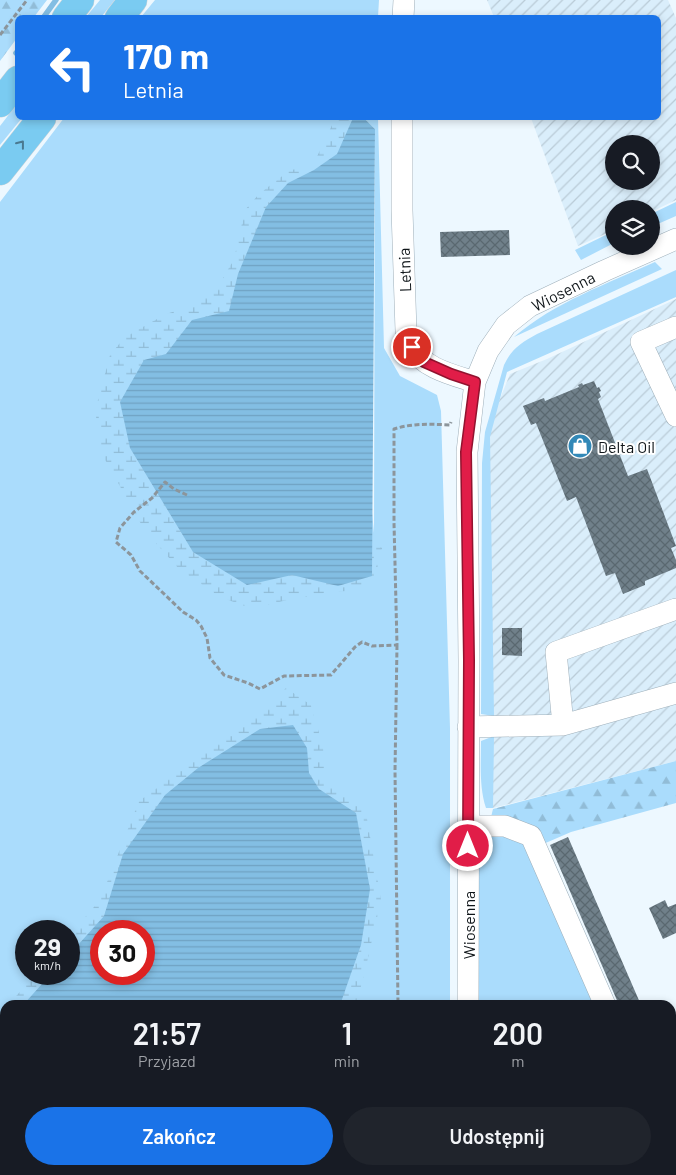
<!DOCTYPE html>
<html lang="pl">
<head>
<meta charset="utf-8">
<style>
  :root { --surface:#171b24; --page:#20242c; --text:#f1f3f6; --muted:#9ea1a6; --accent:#1a73e8 }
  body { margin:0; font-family:Barlow,sans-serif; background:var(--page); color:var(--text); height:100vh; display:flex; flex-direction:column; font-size:19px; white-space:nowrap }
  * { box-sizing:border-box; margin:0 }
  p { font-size:16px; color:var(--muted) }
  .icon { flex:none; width:28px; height:28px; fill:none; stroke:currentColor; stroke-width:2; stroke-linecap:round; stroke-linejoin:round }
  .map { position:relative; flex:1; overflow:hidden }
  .side { position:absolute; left:0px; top:1000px; width:676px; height:175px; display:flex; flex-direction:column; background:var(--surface); border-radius:15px 15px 0 0; box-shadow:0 2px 8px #0003 }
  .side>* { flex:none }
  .banner { position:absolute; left:15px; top:15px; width:646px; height:105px; border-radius:8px; box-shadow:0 2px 8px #0003; background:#1a73e8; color:#fff; overflow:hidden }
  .controls { position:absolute; left:605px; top:135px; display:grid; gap:10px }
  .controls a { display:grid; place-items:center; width:55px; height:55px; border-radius:50%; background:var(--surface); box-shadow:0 2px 8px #0003; font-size:25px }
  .speed { position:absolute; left:15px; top:920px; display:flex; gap:10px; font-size:25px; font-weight:700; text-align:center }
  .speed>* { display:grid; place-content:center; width:65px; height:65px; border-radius:50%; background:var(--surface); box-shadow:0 2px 8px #0003; line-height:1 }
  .speed small { font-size:12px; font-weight:400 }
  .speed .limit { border:8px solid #d22; background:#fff; color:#111 }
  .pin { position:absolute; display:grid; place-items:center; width:42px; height:42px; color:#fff; margin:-21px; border:2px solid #fff; border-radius:50%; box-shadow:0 1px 5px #0007 }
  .me { position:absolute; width:55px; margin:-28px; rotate:0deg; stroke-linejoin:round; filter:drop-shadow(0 0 4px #0008) }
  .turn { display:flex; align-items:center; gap:18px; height:105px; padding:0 25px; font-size:22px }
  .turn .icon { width:65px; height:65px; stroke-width:2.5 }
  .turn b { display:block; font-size:35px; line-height:42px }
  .eta { display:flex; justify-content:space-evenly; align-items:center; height:85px; text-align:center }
  .eta b { font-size:30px; font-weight:600; line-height:35px }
  .button { display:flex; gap:10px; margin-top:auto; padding:10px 25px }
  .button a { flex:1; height:58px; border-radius:30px; background:var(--accent); color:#fff; font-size:20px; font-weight:600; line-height:58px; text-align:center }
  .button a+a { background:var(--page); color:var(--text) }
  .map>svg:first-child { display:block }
</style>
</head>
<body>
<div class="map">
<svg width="676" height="1175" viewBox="0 0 676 1175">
  <defs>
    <pattern id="industrial-furrows" width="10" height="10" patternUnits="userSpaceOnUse" patternTransform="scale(1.25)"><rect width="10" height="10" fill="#daeefb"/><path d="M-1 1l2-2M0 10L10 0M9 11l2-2" fill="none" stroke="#bacbd7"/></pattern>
    <pattern id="forest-firs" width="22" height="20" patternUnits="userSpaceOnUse" patternTransform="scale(1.25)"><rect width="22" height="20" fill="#aadcfc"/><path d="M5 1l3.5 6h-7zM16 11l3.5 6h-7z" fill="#91bcd7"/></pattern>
    <pattern id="wetland-marsh" width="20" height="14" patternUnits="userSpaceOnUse" patternTransform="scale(1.25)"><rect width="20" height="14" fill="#aadcfc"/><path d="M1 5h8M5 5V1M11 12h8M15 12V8" fill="none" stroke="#91bcd7"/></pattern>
    <pattern id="water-rules" width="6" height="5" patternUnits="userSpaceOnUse" patternTransform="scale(1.25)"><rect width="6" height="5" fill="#83bee3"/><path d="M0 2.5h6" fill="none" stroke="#70a2c2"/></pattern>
    <pattern id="building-cross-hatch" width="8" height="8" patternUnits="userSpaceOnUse" patternTransform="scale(1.25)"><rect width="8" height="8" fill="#70808a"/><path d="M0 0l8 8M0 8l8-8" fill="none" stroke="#5a6870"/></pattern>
  </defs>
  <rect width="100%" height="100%" fill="#edf8ff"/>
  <path fill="url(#industrial-furrows)" fill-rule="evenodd" d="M487,0H668L676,18V200L651,212V209H614V230L578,246L531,118H659V18L494,17ZM614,144H651V181H614Z
    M676,299V761L493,808L485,454L489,426L510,374L547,359Z"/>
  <path fill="#aadcfc" d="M100,0H115L101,17H86Z
    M155,0H379L378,17H141Z
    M17,104L18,118H22L0,145V126Z
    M64,118H353L337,154L374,533L375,129L364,118H378L384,348L400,376L437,395L441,411L450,728V1005H340L361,945L104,916L69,955V931H26V974H51L23,1005H5V1026L0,1031V202Z
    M676,202V216L660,223L651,222V214Z
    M614,231V243L581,260L575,250Z
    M655,262L662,269L514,337C555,302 607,284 655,262Z
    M676,270V297L507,372L490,437L494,716L481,714L482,463L485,432L504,365C512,348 521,343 537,334Z
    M494,736L493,808H486C479,787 481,763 481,741Z
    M490,821L526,822L541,845L604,1005H478L474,826Z
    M302,1170H451V1175H301Z
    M482,1170H670L673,1175H482Z"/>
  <path fill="url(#forest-firs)" d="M0,0H47L34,17L18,18L17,38L0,61Z
    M676,761V803L571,832L541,845L526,822L490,821L493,809Z"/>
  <path fill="url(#wetland-marsh)" d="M337,118H352L354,130L370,542L382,548L375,577L363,590L330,592L283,601L253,609L220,597L179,569L145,531L103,456L95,411L110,355L125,337L166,314L185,308L222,280L234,259L245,210L259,194L290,170L312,167L334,121Z
    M286,688L311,705L323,747L325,781L366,813L381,900L363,980L355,1005H309L337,916L101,931V974L106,1005H8L36,974H69V936L100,900L139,801L262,710Z"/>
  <path fill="url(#water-rules)" fill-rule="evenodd" d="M353,118H364L375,129L372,576L338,586L292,575L247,585L193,552L130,448L120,402L144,360L166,354L192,320L229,311L238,274L266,207L288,183L314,170L337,154Z
    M293,725L307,748L309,773L319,789L356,813L370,889L361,945L340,1005H23L51,974H69V955L104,916L123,854L165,795L198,768L260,729ZM101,931H144V974H101Z
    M5,1026V1170H302L301,1175H0V1031Z"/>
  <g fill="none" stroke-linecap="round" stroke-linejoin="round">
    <path stroke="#83bee3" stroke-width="5.5" d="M43,18L56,0
      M16,53L18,51"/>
  </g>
  <path fill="url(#building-cross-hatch)" d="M509,230L510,255L441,257L440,232Z
    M594,381L597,388L599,387L601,391L599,392L601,397L598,399L628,476L647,469L676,546L671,548L676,560V568L645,581V585L623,594L615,573L606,576L576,497L567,501L536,423L531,425L523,406L544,398L545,401L579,387L578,385L582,383L583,385Z
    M502,628H522V656L502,655Z
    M568,837L641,1005H619L550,845Z
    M665,900L668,907L676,904V933L663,939L649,908Z
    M671,1029L676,1040V1135L671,1124Z"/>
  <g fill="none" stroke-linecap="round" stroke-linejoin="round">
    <defs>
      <path id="minor" d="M403,18L404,0
        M402,118V210L406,331C407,336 409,341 411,346C422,368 453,375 475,382
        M676,327L641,342L676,416
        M563,725L556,652L676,609
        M468,727L563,725L676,693
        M468,826H505L531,836L605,1005
        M468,1005L469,660L467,452L475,382L488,351L506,325L530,306L604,271L676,239
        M469,1170V1175
        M658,1170L660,1175"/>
      <path id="major" d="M66,18L80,0
        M119,18L133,0
        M0,103L18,80
        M0,171L42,118"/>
    </defs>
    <use href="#minor" stroke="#9eafba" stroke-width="22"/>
    <use href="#major" stroke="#d4d5d6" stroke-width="29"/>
    <path stroke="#8c959b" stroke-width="3" stroke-dasharray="5 2.5" stroke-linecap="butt" d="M0,35L27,0
      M187,495L174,489L165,482L152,498L134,512L120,528L116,542L131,555L140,571L183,612L196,620L201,626L207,638L210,658L224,675L248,683L260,689L284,676L331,675L355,647L362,642L372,646L397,645L394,523V429C413,423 431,424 450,425L451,422
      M397,645L395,771L398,1005
      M399,1170L400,1175"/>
    <use href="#minor" stroke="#fff" stroke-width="21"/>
    <use href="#major" stroke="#7acbf1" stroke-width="28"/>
  </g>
  <defs><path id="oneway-chevron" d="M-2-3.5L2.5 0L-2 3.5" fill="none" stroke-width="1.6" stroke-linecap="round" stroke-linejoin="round" transform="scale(1.25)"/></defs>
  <use stroke="#4a7990" href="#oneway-chevron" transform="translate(21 144) rotate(-52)"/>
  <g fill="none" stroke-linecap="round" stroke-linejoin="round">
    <defs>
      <path id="route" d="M412,347L424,362L451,374L475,382L466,452L469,660L468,846"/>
    </defs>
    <use href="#route" stroke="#92132f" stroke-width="12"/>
    <use href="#route" stroke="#e11d48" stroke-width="9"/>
  </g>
  <defs>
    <symbol id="shop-disc" viewBox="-11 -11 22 22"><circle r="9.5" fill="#3288b7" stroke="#fff"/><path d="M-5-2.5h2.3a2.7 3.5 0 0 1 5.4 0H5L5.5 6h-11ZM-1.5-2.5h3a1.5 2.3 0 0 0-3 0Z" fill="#fff"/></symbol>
  </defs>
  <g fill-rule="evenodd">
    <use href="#shop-disc" x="566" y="432" width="28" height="28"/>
  </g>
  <g text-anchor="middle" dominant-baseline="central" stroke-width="4" stroke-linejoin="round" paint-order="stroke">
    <g font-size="16" fill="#0f1519" stroke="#fff">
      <text transform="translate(404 270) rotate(-92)">Letnia</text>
      <text transform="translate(563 291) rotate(-27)">Wiosenna</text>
      <text transform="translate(468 925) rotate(-90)">Wiosenna</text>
    </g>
    <g font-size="16" fill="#0f1519" stroke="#fff" text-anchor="start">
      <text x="598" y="446">Delta Oil</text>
    </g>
  </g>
</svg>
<div class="controls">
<a><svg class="icon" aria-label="search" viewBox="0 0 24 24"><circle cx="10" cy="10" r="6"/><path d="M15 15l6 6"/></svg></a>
<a><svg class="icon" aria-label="layers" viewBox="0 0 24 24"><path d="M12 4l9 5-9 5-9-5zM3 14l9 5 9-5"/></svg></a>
</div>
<div class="speed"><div>29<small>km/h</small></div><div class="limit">30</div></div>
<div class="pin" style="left:412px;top:347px;background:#d93025"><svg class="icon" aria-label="arrive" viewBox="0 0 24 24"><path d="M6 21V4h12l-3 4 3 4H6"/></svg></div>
<svg class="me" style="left:468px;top:846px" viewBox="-20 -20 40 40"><circle r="17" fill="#e11d48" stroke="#fff" stroke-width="3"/><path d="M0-11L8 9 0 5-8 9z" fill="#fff"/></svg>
<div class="banner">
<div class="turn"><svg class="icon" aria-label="left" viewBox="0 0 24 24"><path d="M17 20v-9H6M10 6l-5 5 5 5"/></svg><div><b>170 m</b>Letnia</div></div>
</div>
<section class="side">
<div class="eta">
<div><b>21:57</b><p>Przyjazd</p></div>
<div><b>1</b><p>min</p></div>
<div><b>200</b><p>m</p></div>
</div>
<div class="button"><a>Zakończ</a><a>Udostępnij</a></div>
</section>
</div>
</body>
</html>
